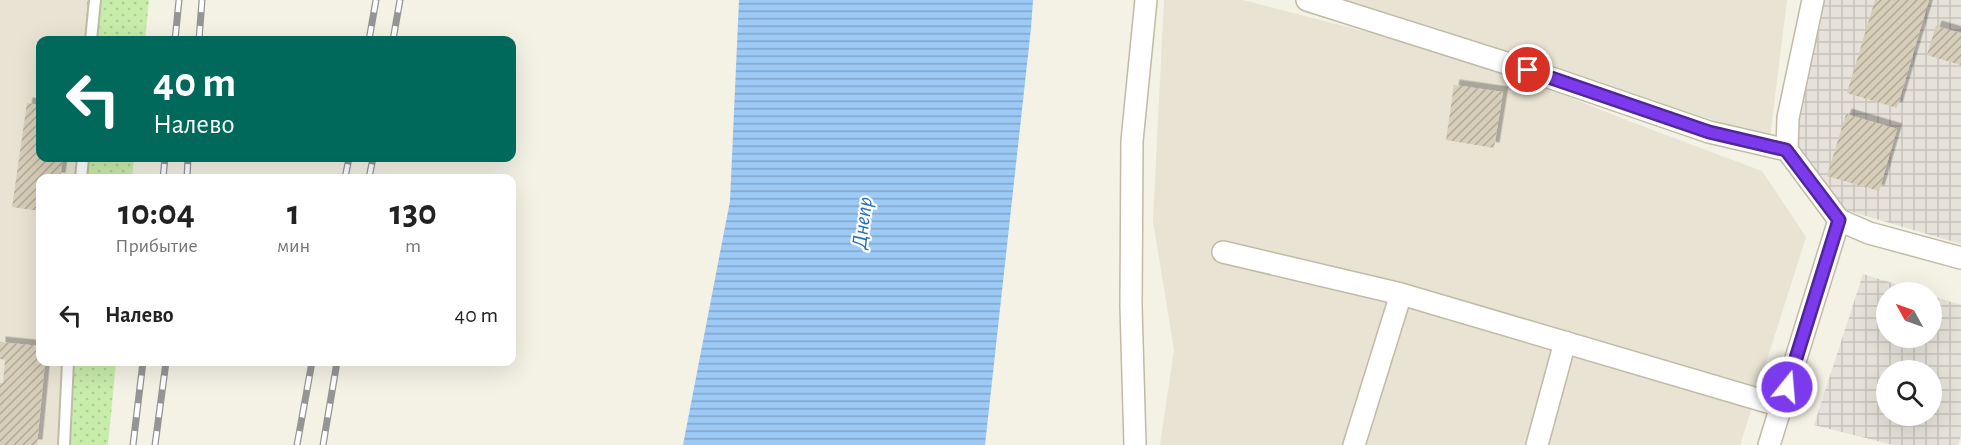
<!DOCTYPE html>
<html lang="ru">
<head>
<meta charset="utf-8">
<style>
  :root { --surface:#fff; --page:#f2f2f2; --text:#222; --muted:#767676 }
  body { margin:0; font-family:"Alegreya Sans",sans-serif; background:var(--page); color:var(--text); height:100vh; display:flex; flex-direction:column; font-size:22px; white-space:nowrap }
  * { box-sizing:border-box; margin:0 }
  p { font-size:20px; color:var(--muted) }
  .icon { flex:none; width:33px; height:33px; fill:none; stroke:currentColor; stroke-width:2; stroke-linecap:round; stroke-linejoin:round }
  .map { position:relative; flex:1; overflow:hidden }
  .drawer { position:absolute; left:36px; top:174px; width:480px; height:192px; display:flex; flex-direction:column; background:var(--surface); border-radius:12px; box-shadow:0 6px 24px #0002 }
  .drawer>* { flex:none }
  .banner { position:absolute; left:36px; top:36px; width:480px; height:126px; border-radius:12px; box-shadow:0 6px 24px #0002; background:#00695c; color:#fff; overflow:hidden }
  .needle { width:39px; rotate:310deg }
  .buttons { position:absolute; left:1876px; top:282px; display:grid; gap:12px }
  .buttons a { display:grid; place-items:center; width:66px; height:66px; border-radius:50%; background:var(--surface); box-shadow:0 6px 24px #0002; font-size:30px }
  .pin { position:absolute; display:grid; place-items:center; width:51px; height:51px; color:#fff; margin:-26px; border:3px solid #fff; border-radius:50%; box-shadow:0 2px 6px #0007 }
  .me { position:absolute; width:66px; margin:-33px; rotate:17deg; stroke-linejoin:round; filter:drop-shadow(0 0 4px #0008) }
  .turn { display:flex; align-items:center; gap:21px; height:126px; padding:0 18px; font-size:27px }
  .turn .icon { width:78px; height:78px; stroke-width:2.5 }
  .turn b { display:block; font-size:42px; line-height:51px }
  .eta { display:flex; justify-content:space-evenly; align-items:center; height:102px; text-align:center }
  .eta b { font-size:36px; font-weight:700; line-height:42px }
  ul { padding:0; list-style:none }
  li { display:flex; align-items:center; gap:18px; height:78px; padding:0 18px }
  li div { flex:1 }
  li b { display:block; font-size:22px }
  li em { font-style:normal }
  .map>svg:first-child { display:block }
</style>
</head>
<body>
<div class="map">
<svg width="1961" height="445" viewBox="0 0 1961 445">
  <defs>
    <pattern id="industrial-grid" width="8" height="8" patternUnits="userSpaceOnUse" patternTransform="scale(1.5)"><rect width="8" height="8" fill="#e6e2da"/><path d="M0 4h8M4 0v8" fill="none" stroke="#c7c3bc"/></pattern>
    <pattern id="green-dots" width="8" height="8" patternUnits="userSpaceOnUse" patternTransform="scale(1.5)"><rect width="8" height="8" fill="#c8ecaa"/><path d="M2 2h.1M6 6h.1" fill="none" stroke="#adcc93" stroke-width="1.8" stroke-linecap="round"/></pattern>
    <pattern id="water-rules" width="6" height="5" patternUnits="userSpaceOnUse" patternTransform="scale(1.5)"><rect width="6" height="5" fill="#9cc9f6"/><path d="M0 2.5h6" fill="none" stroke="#81a5c8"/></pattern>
    <pattern id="building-hatch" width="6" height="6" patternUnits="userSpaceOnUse" patternTransform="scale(1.5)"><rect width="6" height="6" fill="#d7ceb9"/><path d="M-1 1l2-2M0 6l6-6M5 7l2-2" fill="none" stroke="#b0a997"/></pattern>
    <filter id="shadow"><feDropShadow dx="5.5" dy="-5.5" stdDeviation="0" flood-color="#0004"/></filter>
  </defs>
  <rect width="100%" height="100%" fill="#f4f1e5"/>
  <path fill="#e8e3d3" d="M0,0H87L85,40H40V158H77L76,178H40V362H64L60,445H0Z
    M1164,0H1243L1483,62L1626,120L1762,171L1806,237L1740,445H1160L1174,350L1153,221Z
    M1341,0H1787L1770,137L1656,103Z"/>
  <path fill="url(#industrial-grid)" fill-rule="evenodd" d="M1821,0H1961V244L1822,203L1788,144Z
    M1863,274L1921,292H1887V338H1932V296L1961,305V436L1958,445H1893L1814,425ZM1887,370H1932V416H1887Z"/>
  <path fill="url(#green-dots)" d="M87,0H149L145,40H85Z
    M77,158H134L132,178H76Z
    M64,362H116L108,445H60Z"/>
  <path fill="url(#water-rules)" d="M739,0H1033L1031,28L985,445H683L730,201Z"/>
  <path fill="url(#building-hatch)" filter="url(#shadow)" d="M1875,0H1929L1897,108L1847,93Z
    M1936,26L1961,33V65L1927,55Z
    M1454,85L1503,92L1494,148L1446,140Z
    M27,103L40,105V158H63L60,178H40V211L12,207Z
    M1846,114L1897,129L1879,191L1827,176Z
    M0,342L40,346V362H45L37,445H0V383H3L5,360L0,359Z"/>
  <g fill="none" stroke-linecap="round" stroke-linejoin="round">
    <defs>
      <path id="service" d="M91,40L95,0
        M81,178L83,158
        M64,445L68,362"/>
      <path id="minor" d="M1307,0L1528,70L1709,132L1787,150L1839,220L1869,233L1961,258
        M1787,150L1788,118L1813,0
        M1223,252L1401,294
        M1135,445L1131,306L1132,141L1146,0
        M1354,445L1401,294L1781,406
        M1537,445L1565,342
        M1769,445L1839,220"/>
    </defs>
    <use href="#service" stroke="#c0baa7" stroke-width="14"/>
    <use href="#minor" stroke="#c0baa7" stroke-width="24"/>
    <use href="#service" stroke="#fff" stroke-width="10"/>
    <use href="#minor" stroke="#fff" stroke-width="21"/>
    <defs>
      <path id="rail" d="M175,40L179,0
        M199,40L202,0
        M369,40L376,0
        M393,40L400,0
        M163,178L165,158
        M187,178L188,158
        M345,178L349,158
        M369,178L373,158
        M133,445L143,362
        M155,445L166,362
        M297,445L312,362
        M323,445L337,362"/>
    </defs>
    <use href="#rail" stroke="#959595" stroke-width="7"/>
    <use href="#rail" stroke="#fff" stroke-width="4.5" stroke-dasharray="14" stroke-linecap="butt"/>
  </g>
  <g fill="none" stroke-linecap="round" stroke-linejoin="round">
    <defs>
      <path id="route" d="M1528,70L1709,132L1786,150L1839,220L1787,387"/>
    </defs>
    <use href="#route" stroke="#51269a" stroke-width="15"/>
    <use href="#route" stroke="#7c3aed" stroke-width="10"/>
  </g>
  <g text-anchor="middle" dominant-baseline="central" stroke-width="4.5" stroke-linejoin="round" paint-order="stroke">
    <g font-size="22" font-style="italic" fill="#246ebc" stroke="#fff">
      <text transform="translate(862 223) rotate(-83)">Днепр</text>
    </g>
  </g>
</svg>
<div class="buttons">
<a><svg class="needle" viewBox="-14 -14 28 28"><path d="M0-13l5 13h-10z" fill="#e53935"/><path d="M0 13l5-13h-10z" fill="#767676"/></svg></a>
<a><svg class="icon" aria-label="search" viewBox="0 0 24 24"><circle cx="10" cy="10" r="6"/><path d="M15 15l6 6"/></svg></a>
</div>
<div class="pin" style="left:1528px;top:70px;background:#d93025"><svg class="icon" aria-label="arrive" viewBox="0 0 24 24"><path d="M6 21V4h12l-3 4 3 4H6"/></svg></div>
<svg class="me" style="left:1787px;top:387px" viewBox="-20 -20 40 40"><circle r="17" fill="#7c3aed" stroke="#fff" stroke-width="3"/><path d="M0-11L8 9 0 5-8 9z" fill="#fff"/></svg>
<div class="banner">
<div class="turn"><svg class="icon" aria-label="left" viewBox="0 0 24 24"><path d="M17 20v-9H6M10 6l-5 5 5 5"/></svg><div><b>40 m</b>Налево</div></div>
</div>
<section class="drawer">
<div class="eta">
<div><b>10:04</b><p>Прибытие</p></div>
<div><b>1</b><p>мин</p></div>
<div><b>130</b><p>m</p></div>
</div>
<ul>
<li><svg class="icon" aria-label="left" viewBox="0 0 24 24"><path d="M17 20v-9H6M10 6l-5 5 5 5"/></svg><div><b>Налево</b></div><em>40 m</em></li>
</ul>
</section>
</div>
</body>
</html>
